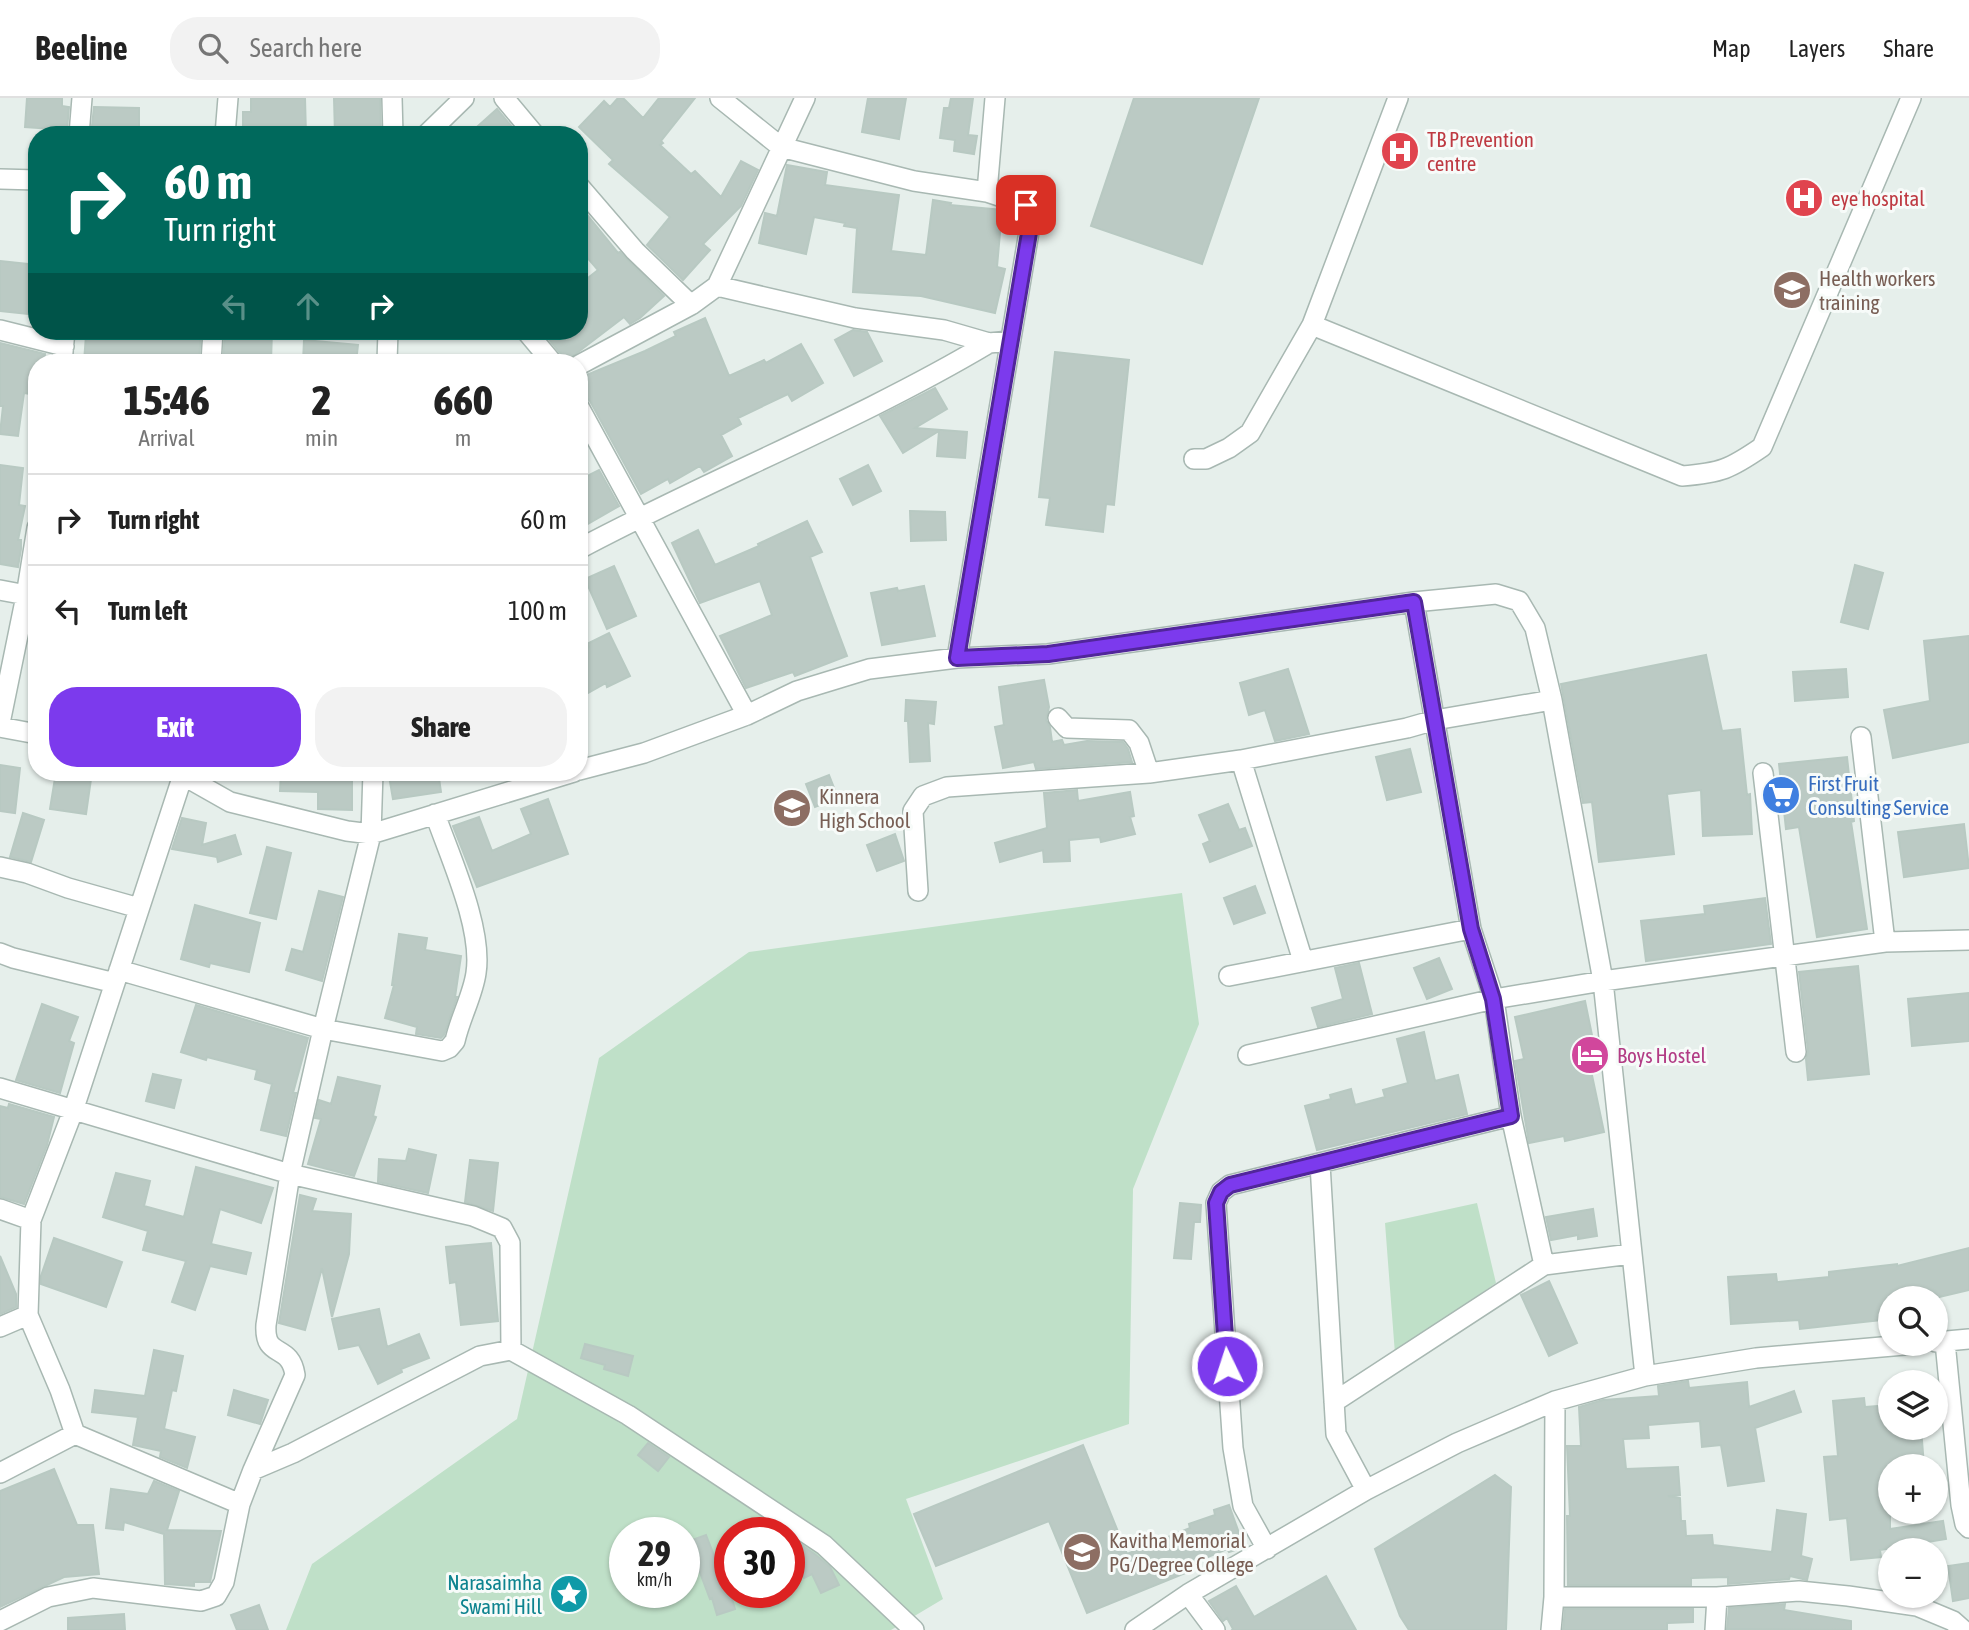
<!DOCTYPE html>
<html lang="en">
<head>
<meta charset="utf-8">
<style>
  :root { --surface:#fff; --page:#f2f2f2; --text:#222; --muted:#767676; --line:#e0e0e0; --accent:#7c3aed }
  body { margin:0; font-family:"Asap Condensed",sans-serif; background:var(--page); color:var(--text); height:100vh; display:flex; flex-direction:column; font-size:26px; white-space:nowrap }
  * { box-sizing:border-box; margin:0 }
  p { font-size:23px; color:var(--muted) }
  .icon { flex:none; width:38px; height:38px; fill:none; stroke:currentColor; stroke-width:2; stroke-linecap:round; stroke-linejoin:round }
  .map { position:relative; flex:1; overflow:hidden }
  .sheet { position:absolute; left:28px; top:256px; width:560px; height:427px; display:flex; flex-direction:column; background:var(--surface); border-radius:28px; box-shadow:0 2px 5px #0004 }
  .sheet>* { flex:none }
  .banner { position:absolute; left:28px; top:28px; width:560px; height:214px; border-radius:28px; box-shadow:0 2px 5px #0004; background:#00695c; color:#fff; overflow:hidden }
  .buttons { position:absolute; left:1878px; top:1188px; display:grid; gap:14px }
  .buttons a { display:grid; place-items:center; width:70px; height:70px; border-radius:50%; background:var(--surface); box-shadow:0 2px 5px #0004; font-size:35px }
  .speed { position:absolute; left:609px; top:1419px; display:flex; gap:14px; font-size:35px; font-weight:700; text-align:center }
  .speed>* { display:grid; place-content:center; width:91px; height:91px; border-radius:50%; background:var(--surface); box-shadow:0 2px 5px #0004; line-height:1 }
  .speed small { font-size:18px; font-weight:400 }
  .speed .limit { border:10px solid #d22; background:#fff; color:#111 }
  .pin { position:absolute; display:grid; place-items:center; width:60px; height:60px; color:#fff; margin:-30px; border-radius:14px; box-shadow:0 4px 10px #0006 }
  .me { position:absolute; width:77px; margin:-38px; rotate:356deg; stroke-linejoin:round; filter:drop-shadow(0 0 5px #0008) }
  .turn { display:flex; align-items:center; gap:24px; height:147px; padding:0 21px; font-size:32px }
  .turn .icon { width:91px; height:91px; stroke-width:2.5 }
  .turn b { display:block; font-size:49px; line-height:60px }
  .lanes { display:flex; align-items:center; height:66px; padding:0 21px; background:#0003; justify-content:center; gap:35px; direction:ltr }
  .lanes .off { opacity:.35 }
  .eta { display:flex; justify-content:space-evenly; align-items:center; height:119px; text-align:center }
  .eta b { font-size:42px; font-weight:800; line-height:49px }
  .button { display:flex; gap:14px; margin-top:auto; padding:14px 21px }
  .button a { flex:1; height:80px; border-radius:28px; background:var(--accent); color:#fff; font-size:28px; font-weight:800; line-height:80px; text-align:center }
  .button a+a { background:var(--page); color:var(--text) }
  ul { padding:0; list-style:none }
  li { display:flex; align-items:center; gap:21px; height:91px; padding:0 21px; border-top:2px solid var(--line) }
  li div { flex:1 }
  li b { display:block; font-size:26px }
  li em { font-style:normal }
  header { display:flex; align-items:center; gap:42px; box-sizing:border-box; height:98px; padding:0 35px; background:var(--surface); border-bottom:2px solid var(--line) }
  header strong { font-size:33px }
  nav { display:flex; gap:38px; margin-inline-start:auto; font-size:24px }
  .search { width:490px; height:63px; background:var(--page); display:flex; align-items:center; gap:18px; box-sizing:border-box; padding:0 24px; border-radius:28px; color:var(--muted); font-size:26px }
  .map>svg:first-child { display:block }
</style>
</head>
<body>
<header>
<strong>Beeline</strong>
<div class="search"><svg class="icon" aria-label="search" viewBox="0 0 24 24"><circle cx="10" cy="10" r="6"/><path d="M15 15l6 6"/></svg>Search here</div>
<nav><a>Map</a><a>Layers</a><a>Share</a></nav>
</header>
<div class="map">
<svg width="1969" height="1532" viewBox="0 0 1969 1532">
  <rect width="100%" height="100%" fill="#e6efeb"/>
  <path fill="#bfe0c8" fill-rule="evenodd" d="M1182,795L1199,926L1133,1091L1129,1326L906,1401L943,1501L891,1532H286L312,1466L517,1321L599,960L749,854ZM625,1435H684V1494H625ZM730,1435H789V1494H730Z
    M1477,1105L1496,1185L1395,1256L1385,1125Z"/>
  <path fill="#bbcac4" stroke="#b8c9c2" stroke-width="2" d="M27,0H62V8L69,9L67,32L25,29Z
    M251,0H305L306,37H243V14H251Z
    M334,0H380L381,37H335Z
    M618,0H623L643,20L659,0H695L661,43L663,45L660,47L691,76L695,73L721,99L741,63L758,72L741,108L703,146L710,152L683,182L647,147L670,119L609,66L613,62L579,29L604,3L610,9Z
    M868,0H906L899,41L862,34Z
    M951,0H973L968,37L977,38L974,56L954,53L955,42L940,40L944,10H949Z
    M1134,0H1259L1202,166L1091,128Z
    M94,9L139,10V37H91Z
    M497,11L513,30L505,37H468Z
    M787,67L827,74L825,87L899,97L891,153L926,157L933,102L951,105L950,107L1002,112L997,169L1005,171L995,215L921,198L853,194L857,130L844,128L845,125L814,119L806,156L759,145L765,115L777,118Z
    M579,107L618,155L620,154L664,198L640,220L630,226L624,219L565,264L561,256L542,233H579V187L598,172L579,150Z
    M0,163L37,167V217L0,213Z
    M705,220L729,278L764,262L766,265L801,246L823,285L792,303L788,296L738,320L741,326L721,337L732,358L704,374L700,368L670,385L668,381L641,396L590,303L584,298L579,280L645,253L676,238L674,234Z
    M853,232L867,234L882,263L854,278L835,242Z
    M140,233H201L199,264L130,262V264H84L86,237L140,241Z
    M225,233H272L271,264H223Z
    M304,242L358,247L356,264H303Z
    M0,245L45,256L44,264H37V297L24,295L18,338L0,336L3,308H0Z
    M1055,254L1129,262L1114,407L1106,406L1103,434L1046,427L1050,400L1039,399Z
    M935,290L947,311L915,330L967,334L965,360L937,358L939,333L903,355L880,318Z
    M0,367L23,370L19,407L25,408L18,442H21V451L18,469L0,466Z
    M868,367L881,393L853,407L840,381Z
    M599,372L619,408L579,431V382Z
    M910,413L945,414L946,442L911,443Z
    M807,423L822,454L810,459L847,558L795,578L793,574L746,590L720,538L772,517L760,483L700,505L672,445L698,432L715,467L759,448L758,446Z
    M1855,467L1883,475L1868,531L1841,524Z
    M614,468L636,518L607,531L585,481Z
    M924,488L935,538L882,547L871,495L897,490L898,493Z
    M609,535L630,578L607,589L606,585L579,600V554L589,549L587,546Z
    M1969,538V644L1893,660L1884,612L1930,603L1924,543Z
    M1706,557L1722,633L1740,631L1747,697L1750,696L1752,736L1703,738L1701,692L1667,696L1674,756L1599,764L1592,704L1583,705L1561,586Z
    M1288,571L1309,636L1275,643L1265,612L1249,617L1240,585Z
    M1846,571L1848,599L1795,603L1793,574Z
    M1044,582L1049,609L1046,622L1050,629L1052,644L1062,642L1064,647L1087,643L1123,644L1128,651L1132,664L1036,671L1034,664L1003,670L995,629L1004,627L999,589Z
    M906,602L936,604L934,626L928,625L930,663L910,664L908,623H905Z
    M1410,651L1421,694L1387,702L1376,659Z
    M1847,659L1854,723L1851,724L1867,831L1817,839L1799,729L1786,731L1779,666Z
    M0,667L20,670L15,715L0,713Z
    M56,674H92L86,716L50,711Z
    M281,674H352V712L318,711V694L280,693Z
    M418,674H438L441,694L393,701L389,678Z
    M829,677L838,700L815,709L806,686Z
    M1077,692L1078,703L1130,694L1134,718L1130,719L1135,736L1101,744L1100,739L1069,742L1070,763L1044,764L1043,752L1000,764L995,745L1047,730L1044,695Z
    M548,701L568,756L477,789L453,728L479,719L492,753L531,736L521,711Z
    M1228,706L1239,732L1245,730L1252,748L1210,764L1203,746L1210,743L1199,717Z
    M23,715L44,722L31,764L10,759Z
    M182,720L206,725L202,747L235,737L241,756L218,764L217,759L172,751Z
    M1964,726L1969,770L1904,779L1898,734Z
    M895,736L904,763L877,773L867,747Z
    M267,749L291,755L276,821L250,815Z
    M1255,788L1265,815L1234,826L1224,800Z
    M319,793L343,799L322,883L286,872L292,851L303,854Z
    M1765,800L1771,846L1646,863L1641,823L1705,816L1704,808Z
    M195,807L260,825L249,874L210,865L209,869L181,861Z
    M399,836L427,840L425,852L461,858L455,899H457L444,937L441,940L416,936L417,929L385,920L394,887H392Z
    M1439,860L1452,891L1427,901L1414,870Z
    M1359,865L1372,916L1318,929L1312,910L1343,901L1335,870Z
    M1858,868L1869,976L1808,982L1806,961L1808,953L1799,874Z
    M1969,895V943L1912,948L1908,901Z
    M1585,903L1594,947L1586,949L1604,1034L1565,1043L1564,1038L1529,1045L1515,963L1524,961L1515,919Z
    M42,906L78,919L69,943L74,945L60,995L16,982Z
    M196,907L308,940L293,995H296L286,1038L261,1032L272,986L255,981L257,972L207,959L206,962L181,954Z
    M1424,934L1435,983L1458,977L1467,1016L1317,1052L1305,1008L1331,1001L1330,997L1351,991L1355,1007L1385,999L1383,992L1408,985L1397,941Z
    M153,976L181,982L174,1010L146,1003Z
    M338,979L380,988L373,1018L376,1019L354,1078L308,1066L321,1021L315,1020L319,1002L331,1006Z
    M9,1006L54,1019L47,1047L24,1106L0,1099V1008L8,1010Z
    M409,1051L436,1057L428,1095L378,1084L379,1061L406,1063Z
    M470,1062L498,1065L493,1113L465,1104Z
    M196,1069L273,1090L261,1125L220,1111L211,1146L251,1155L246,1176L210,1168L195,1212L172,1204L186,1163L143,1152L148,1133L103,1119L116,1075L150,1083L144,1108L184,1119Z
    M300,1097L316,1101L312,1113L351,1116L349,1156L332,1219L322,1170L305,1232L279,1225Z
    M1180,1105L1201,1107L1200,1124H1194L1191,1161L1174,1160Z
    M1593,1111L1597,1138L1578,1141V1137L1551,1142L1546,1119Z
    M54,1140L122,1164L106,1209L41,1186V1178Z
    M491,1145L498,1223L461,1227L456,1184L450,1185L446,1149Z
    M1969,1150V1192L1935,1200H1890V1221L1800,1231L1799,1222L1731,1226L1728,1179L1776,1176L1777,1184L1829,1179V1174L1897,1166V1168Z
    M0,1158L16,1196V1209L0,1216Z
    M1549,1183L1577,1245L1549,1258L1521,1197Z
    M379,1211L387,1249L419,1236L429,1260L401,1271L402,1274L378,1286L359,1247L339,1251L332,1221Z
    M585,1246L633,1258L628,1278L604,1271L605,1267L581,1260Z
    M154,1252L183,1258L176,1293L172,1292L164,1331L195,1339L187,1370L160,1359L161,1353L133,1347L138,1319L92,1314L95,1292L145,1298Z
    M1688,1283L1689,1290L1747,1284L1749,1309L1794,1293L1801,1314L1755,1330L1764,1383L1728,1388L1721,1347L1702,1349L1700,1323L1648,1327L1649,1340L1623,1341L1626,1371L1678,1369L1680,1397L1668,1398L1680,1400L1681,1423H1685L1686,1438L1712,1437L1713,1447L1772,1454L1777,1412L1806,1416L1801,1458L1812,1461L1807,1482L1790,1478L1789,1481L1728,1486V1479L1691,1480V1487H1568L1567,1418H1570L1567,1348H1581L1579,1309L1603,1302L1659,1298L1658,1288Z
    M234,1292L268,1302L260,1326L228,1317Z
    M1864,1300L1865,1309L1890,1307V1330H1921L1924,1368H1890V1431L1943,1423L1946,1441L1880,1452L1881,1459L1851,1462L1847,1420L1830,1422L1824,1359L1838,1358L1833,1303Z
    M648,1345L669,1359L658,1373L638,1357Z
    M1083,1347L1127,1456L1190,1430L1189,1426L1215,1417L1214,1412L1229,1407L1244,1449L1229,1454L1227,1451L1191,1466L1193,1472L1087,1515L1049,1423L936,1468L914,1416Z
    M54,1371L77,1427H93L99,1476L64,1479L0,1509V1393Z
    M1495,1377L1511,1389L1506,1532H1409L1400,1518L1375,1451Z
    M154,1383L179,1393L167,1432L221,1433L210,1484H194V1488L165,1486L164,1436L124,1424L123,1432L106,1430L111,1391L148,1396Z
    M706,1437L724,1483L730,1480V1494L735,1511L717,1517L712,1500L710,1501L699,1472L684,1478V1445Z
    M796,1443L816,1457L830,1469L839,1487L821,1495L812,1476L804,1480L789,1452V1447Z
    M1969,1465V1500L1953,1503L1948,1468Z
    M1326,1478L1356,1532H1232L1233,1531L1227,1520L1223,1523L1209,1503L1236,1488L1254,1519Z
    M1785,1506L1784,1512L1851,1523V1532L1727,1531L1729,1510Z
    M259,1507L268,1532H237L231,1517Z
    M1565,1511H1693V1524L1667,1525V1532H1563Z
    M124,1516L125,1532H68V1520Z"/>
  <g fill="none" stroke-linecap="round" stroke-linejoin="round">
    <defs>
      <path id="minor" d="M392,0L393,37
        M504,0L535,37
        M720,0L781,49L914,83L987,94L1026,107L1029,134L957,560
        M1398,0L1312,227L1682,378C1721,375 1730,371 1762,349L1911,0
        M79,37L82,0
        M225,37L228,0
        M426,37L464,0
        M0,81L37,82
        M579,88L635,153L691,207L717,188L855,220L944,232L989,245L1010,243
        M987,94L995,0
        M717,188L805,0
        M0,232L64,248
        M526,233L552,264
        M62,264L65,233
        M211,264L213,233
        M387,264L388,233
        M579,267L691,207
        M579,309L747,617
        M1194,361H1206L1229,350L1250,335L1312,227
        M579,451C714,379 858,323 989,245
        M0,492L37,499
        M1414,504L1471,831L1494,901L1511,1018L1544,1167
        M1058,620L1067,630L1129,632L1139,645L1149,675
        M0,625L26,498L37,430
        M0,629L37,636
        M1861,639L1885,844
        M1241,662L1303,863
        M579,672L644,655L747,617L797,593L869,571L957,560L1048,556L1414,504L1496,496L1519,503L1535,530L1552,602L1603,883L1645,1278
        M177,674L230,704L347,733L371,736L574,674
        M1763,675L1796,954
        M0,769L27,775L68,790L139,810
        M918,793L913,713L923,698L947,689L1149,675L1241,662L1407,630L1435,622L1552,602
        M0,855L13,860L115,885
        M119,872L323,931L442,953L449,950L455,943C460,920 473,897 476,875C483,830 450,759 435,716
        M1229,878L1471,831
        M1248,957L1494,901L1603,883L1885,844L1969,842
        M0,990L290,1076L473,1118L502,1130L510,1145L511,1252
        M1320,1066L1336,1336L1366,1392
        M0,1111L31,1122
        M28,1217L60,1292L75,1336
        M0,1229L28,1217L31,1122L73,1013L183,677
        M1936,1244L1969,1241
        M1945,1244L1961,1407L1965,1426L1969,1430
        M1334,1304L1544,1167L1631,1156
        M253,1372L293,1355L480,1258L511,1252L628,1317L824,1447L914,1532
        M0,1375L75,1336L240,1406
        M1267,1451L1243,1408L1233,1350L1216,1105L1221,1094L1230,1087L1511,1018
        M1188,1496L1215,1532
        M1554,1499H1717L1715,1532
        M1717,1499L1799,1493L1848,1498L1917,1508L1953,1523L1963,1532
        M0,1523L48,1499L93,1490L201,1503L216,1498L224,1484L240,1406L253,1372L295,1277C290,1244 264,1262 266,1227L290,1076L323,931L371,736L373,674
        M1135,1532L1188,1496L1366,1392L1457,1345L1555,1303L1645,1278L1756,1260L1916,1246
        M1551,1532L1554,1499L1555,1303"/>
    </defs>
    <use href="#minor" stroke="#a8b8b2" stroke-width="22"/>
    <use href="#minor" stroke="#fff" stroke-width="19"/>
  </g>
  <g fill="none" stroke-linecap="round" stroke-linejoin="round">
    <defs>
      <path id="route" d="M1026,107L1029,135L957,560L1048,556L1414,504L1471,831L1493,901L1511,1018L1230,1087L1221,1094L1216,1105L1227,1268"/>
    </defs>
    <use href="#route" stroke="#51269a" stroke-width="18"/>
    <use href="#route" stroke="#7c3aed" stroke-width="12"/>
  </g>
  <defs>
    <symbol id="hospital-disc" viewBox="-11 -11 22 22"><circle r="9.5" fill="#e0444e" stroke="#f7fbf9"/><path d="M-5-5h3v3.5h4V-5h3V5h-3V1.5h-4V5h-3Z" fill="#fff"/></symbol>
    <symbol id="school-disc" viewBox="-11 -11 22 22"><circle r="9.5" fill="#8d6e63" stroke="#f7fbf9"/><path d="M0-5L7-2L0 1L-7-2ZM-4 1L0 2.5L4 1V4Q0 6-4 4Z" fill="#fff"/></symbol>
    <symbol id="supermarket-disc" viewBox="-11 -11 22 22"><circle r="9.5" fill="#3f7fe0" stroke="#f7fbf9"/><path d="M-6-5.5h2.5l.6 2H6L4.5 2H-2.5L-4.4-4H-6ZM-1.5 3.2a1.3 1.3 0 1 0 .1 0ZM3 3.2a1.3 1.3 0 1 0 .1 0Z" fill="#fff"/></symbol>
    <symbol id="hotel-disc" viewBox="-11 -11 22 22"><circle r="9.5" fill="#d1479c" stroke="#f7fbf9"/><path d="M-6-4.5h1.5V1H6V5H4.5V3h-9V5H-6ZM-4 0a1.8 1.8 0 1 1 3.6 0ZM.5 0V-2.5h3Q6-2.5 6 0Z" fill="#fff"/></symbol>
    <symbol id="university-disc" viewBox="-11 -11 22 22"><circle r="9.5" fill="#8d6e63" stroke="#f7fbf9"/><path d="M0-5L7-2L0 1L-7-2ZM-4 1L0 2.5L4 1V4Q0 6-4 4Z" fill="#fff"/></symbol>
    <symbol id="sight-disc" viewBox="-11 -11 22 22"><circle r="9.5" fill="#0f9aa8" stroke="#f7fbf9"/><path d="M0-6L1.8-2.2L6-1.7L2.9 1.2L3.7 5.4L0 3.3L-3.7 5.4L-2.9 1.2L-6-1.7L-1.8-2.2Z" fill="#fff"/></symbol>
  </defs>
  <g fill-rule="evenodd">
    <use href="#hospital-disc" x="1378" y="31" width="44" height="44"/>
    <use href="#hospital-disc" x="1782" y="78" width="44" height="44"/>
    <use href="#school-disc" x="1770" y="170" width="44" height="44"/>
    <use href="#supermarket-disc" x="1759" y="675" width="44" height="44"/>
    <use href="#school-disc" x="770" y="688" width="44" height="44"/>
    <use href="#hotel-disc" x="1568" y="935" width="44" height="44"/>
    <use href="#university-disc" x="1060" y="1432" width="44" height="44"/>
    <use href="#sight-disc" x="547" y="1474" width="44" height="44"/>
  </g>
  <g text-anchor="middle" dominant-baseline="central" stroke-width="6" stroke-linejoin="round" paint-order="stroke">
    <g font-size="21" fill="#be3a42" stroke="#f7fbf9" text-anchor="start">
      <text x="1427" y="41">TB Prevention<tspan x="1427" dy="24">centre</tspan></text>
      <text x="1831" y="100">eye hospital</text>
    </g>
    <g font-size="21" fill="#785e54" stroke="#f7fbf9" text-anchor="start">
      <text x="1819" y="180">Health workers<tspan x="1819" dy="24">training</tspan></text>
      <text x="819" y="698">Kinnera<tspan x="819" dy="24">High School</tspan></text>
      <text x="1109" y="1442">Kavitha Memorial<tspan x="1109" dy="24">PG/Degree College</tspan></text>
    </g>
    <g font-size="21" fill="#366cbe" stroke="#f7fbf9" text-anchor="start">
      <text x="1808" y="685">First Fruit<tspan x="1808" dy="24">Consulting Service</tspan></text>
    </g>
    <g font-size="21" fill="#b23c85" stroke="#f7fbf9" text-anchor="start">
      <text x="1617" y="957">Boys Hostel</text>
    </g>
    <g font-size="21" fill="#0d838f" stroke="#f7fbf9" text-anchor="end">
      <text x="542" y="1484">Narasaimha<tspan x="542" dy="24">Swami Hill</tspan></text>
    </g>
  </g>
</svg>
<div class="buttons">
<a><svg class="icon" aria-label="search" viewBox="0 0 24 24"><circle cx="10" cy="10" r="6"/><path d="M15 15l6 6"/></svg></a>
<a><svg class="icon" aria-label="layers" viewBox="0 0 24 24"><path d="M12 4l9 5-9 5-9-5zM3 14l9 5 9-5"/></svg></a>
<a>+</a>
<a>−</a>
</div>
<div class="speed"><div>29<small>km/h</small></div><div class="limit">30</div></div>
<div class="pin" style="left:1026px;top:107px;background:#d93025"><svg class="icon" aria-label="arrive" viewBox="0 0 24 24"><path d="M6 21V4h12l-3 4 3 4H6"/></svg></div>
<svg class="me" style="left:1227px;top:1268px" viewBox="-20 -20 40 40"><circle r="17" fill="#7c3aed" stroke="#fff" stroke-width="3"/><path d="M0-11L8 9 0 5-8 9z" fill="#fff"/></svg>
<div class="banner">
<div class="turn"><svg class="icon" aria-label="right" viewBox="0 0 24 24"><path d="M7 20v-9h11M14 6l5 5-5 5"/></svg><div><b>60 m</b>Turn right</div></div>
<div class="lanes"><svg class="icon off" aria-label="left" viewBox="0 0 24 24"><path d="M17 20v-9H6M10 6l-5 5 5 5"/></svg><svg class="icon off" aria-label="ahead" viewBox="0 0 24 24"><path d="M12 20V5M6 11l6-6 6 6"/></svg><svg class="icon" aria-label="right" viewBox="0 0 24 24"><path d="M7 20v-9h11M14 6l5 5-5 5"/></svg></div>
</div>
<section class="sheet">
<div class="eta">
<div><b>15:46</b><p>Arrival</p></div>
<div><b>2</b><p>min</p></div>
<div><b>660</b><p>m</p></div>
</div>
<ul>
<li><svg class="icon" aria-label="right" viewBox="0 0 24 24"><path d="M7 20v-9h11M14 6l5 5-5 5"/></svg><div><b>Turn right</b></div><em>60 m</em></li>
<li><svg class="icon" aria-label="left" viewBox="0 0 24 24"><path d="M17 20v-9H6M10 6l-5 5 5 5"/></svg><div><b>Turn left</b></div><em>100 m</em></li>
</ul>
<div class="button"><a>Exit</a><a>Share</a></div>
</section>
</div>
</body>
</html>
